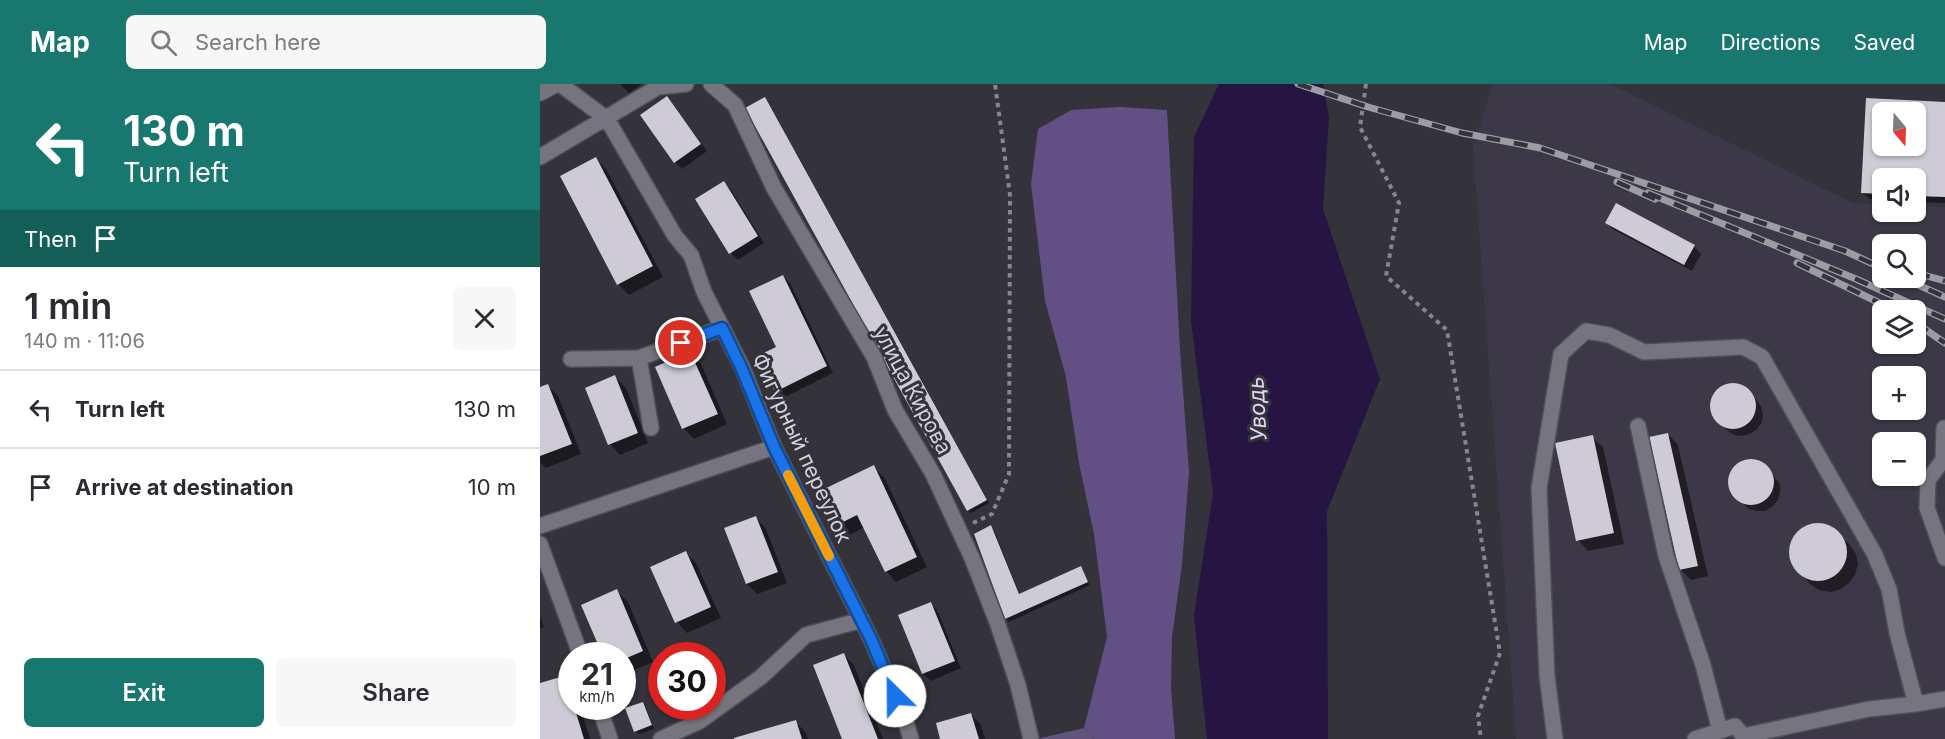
<!DOCTYPE html>
<html lang="en">
<head>
<meta charset="utf-8">
<style>
  :root { --surface:#fff; --page:#f7f7f7; --text:#2b2b33; --muted:#7c7c81; --line:#e1e1e2; --accent:#18776e }
  body { margin:0; font-family:Inter,sans-serif; background:var(--page); color:var(--text); height:100vh; display:flex; flex-direction:column; font-size:22px; white-space:nowrap }
  * { box-sizing:border-box; margin:0 }
  p { font-size:20px; color:var(--muted) }
  .icon { flex:none; width:33px; height:33px; fill:none; stroke:currentColor; stroke-width:2; stroke-linecap:round; stroke-linejoin:round }
  .map { position:relative; flex:1; overflow:hidden }
  .drawer { display:flex; flex-direction:column; background:var(--surface); width:540px }
  .drawer>* { flex:none }
  .hud { background:#18776e; color:#fff; overflow:hidden }
  .needle { width:39px; rotate:161deg }
  .buttons { position:absolute; left:1332px; top:18px; display:grid; gap:12px }
  .buttons a { display:grid; place-items:center; width:54px; height:54px; border-radius:9px; background:var(--surface); box-shadow:0 2px 4px #0004; font-size:30px }
  .speed { position:absolute; left:18px; top:558px; display:flex; gap:12px; font-size:30px; font-weight:700; text-align:center }
  .speed>* { display:grid; place-content:center; width:78px; height:78px; border-radius:50%; background:var(--surface); box-shadow:0 2px 4px #0004; line-height:1 }
  .speed small { font-size:15px; font-weight:400 }
  .speed .limit { border:9px solid #d22; background:#fff; color:#111 }
  .pin { position:absolute; display:grid; place-items:center; width:51px; height:51px; color:#fff; margin:-26px; border:3px solid #fff; border-radius:50%; box-shadow:0 2px 6px #0007 }
  .me { position:absolute; width:66px; margin:-33px; rotate:337deg; stroke-linejoin:round; filter:drop-shadow(0 0 4px #0008) }
  .turn { display:flex; align-items:center; gap:21px; height:126px; padding:0 24px; font-size:27px }
  .turn .icon { width:78px; height:78px; stroke-width:2.5 }
  .turn b { display:block; font-size:42px; line-height:51px }
  .then { display:flex; align-items:center; height:57px; padding:0 24px; background:#0003; gap:12px; font-size:22px }
  .round { display:grid; place-items:center; flex:none; width:63px; height:63px; border-radius:9px; background:var(--page) }
  .head { display:flex; align-items:center; justify-content:space-between; height:102px; padding:0 24px }
  h1 { font-size:36px; font-weight:600; line-height:45px }
  .button { display:flex; gap:12px; margin-top:auto; padding:12px 24px }
  .button a { flex:1; height:69px; border-radius:9px; background:var(--accent); color:#fff; font-size:24px; font-weight:600; line-height:69px; text-align:center }
  .button a+a { background:var(--page); color:var(--text) }
  ul { padding:0; list-style:none }
  li { display:flex; align-items:center; gap:18px; height:78px; padding:0 24px; border-top:2px solid var(--line) }
  li div { flex:1 }
  li b { display:block; font-size:22px }
  li em { font-style:normal }
  header { display:flex; align-items:center; gap:36px; box-sizing:border-box; height:84px; padding:0 30px; background:var(--accent); color:#fff }
  header strong { font-size:28px }
  nav { display:flex; gap:33px; margin-inline-start:auto; font-size:21px }
  .search { width:420px; height:54px; background:var(--page); display:flex; align-items:center; gap:15px; box-sizing:border-box; padding:0 21px; border-radius:9px; color:var(--muted); font-size:22px }
  main { display:flex; flex:1; min-height:0 }
  .map>svg:first-child { display:block }
</style>
</head>
<body>
<header>
<strong>Map</strong>
<div class="search"><svg class="icon" aria-label="search" viewBox="0 0 24 24"><circle cx="10" cy="10" r="6"/><path d="M15 15l6 6"/></svg>Search here</div>
<nav><a>Map</a><a>Directions</a><a>Saved</a></nav>
</header>
<main>
<section class="drawer">
<div class="hud">
<div class="turn"><svg class="icon" aria-label="left" viewBox="0 0 24 24"><path d="M17 20v-9H6M10 6l-5 5 5 5"/></svg><div><b>130 m</b>Turn left</div></div>
<div class="then">Then<svg class="icon" aria-label="arrive" viewBox="0 0 24 24"><path d="M6 21V4h12l-3 4 3 4H6"/></svg></div>
</div>
<div class="head"><div><h1>1 min</h1><p>140 m · 11:06</p></div><a class="round"><svg class="icon" aria-label="close" viewBox="0 0 24 24"><path d="M6 6l12 12M18 6L6 18"/></svg></a></div>
<ul>
<li><svg class="icon" aria-label="left" viewBox="0 0 24 24"><path d="M17 20v-9H6M10 6l-5 5 5 5"/></svg><div><b>Turn left</b></div><em>130 m</em></li>
<li><svg class="icon" aria-label="arrive" viewBox="0 0 24 24"><path d="M6 21V4h12l-3 4 3 4H6"/></svg><div><b>Arrive at destination</b></div><em>10 m</em></li>
</ul>
<div class="button"><a>Exit</a><a>Share</a></div>
</section>
<div class="map">
<svg width="1405" height="655" viewBox="0 0 1405 655">
  <rect width="100%" height="100%" fill="#34323b"/>
  <path fill="#3d3847" fill-rule="evenodd" d="M953,0H1070L1313,119L1342,120V128H1376V122L1405,123V655H976L933,63ZM1342,160H1376V194H1342ZM1342,226H1376V260H1342ZM1342,292H1376V326H1342ZM1342,358H1376V392H1342Z"/>
  <path fill="#61557b" d="M544,644L554,655H497Z"/>
  <path fill="#625084" d="M579,23L627,26L640,266L649,388L642,481L632,553L631,605L635,655H554L544,644L567,553L554,450L539,379L526,293L505,217L491,100L498,45L531,26Z"/>
  <path fill="#261442" d="M679,0H783L789,33L783,125L840,295L787,427L788,655H667L654,532L673,409L651,237L654,53Z"/>
  <path fill="#0007" fill-rule="evenodd" d="M80,0H102L89,9Z
    M126,14L167,67L142,85L135,78Z
    M1327,16L1405,20V119L1376,118V94H1342V116L1330,115L1322,108ZM1342,28H1376V62H1342Z
    M228,18L449,419L431,429L428,426Z
    M56,75L66,85L123,193L89,211L78,200Z
    M183,99L191,106L224,159L198,176L191,169Z
    M1067,139L1154,162L1161,170L1152,187L1074,146Z
    M243,192L250,199L293,289L243,314L236,307Z
    M150,269L161,280L187,340L154,355L143,344Z
    M75,293L86,304L108,359L80,371L70,360Z
    M1192,300L1201,302L1209,307L1221,322L1223,330L1222,338L1217,345L1210,350L1202,352L1194,351L1187,346L1174,332L1172,316L1176,308L1183,302Z
    M8,302L18,312L41,370L6,384L0,378V305Z
    M1128,350L1138,361L1168,492L1151,496L1140,485Z
    M1052,353L1063,363L1084,460L1048,467L1038,456Z
    M1213,376L1221,379L1228,384L1240,400V408L1238,416L1232,423L1225,427H1217L1209,425L1195,412L1190,405L1189,397L1191,389L1196,382L1204,377Z
    M333,383L344,393L387,483L356,498L346,487L325,443L309,451L298,440Z
    M216,434L226,445L247,499L217,510L207,500Z
    M1279,440L1290,443L1299,450L1310,461L1316,470L1318,480L1315,491L1309,499L1301,505L1290,508L1279,506L1270,500L1252,480L1250,469L1252,458L1258,448L1268,442Z
    M451,443L454,446L480,511L540,484L550,501L469,538L466,534Z
    M145,468L156,479L181,534L147,549L137,538Z
    M77,507L88,518L113,578L82,591Z
    M390,519L397,526L421,584L391,597L383,590L360,532Z
    M0,532L4,543L0,545Z
    M304,571L314,581L343,655H303Z
    M24,594L32,601V622H40L50,655H2L0,649V601Z
    M103,619L106,623L114,645L99,650L96,647Z
    M430,630L441,641L445,655H402Z
    M256,638L266,649L268,655H197Z"/>
  <path fill="#cecbd6" fill-rule="evenodd" d="M127,12L161,60L134,79L100,31Z
    M225,13L447,416L427,427L205,24Z
    M1326,14L1405,18V113L1376,112V94H1342V110L1321,109ZM1342,28H1376V62H1342Z
    M56,73L113,182L77,201L20,92Z
    M184,97L218,152L189,170L155,115Z
    M1076,119L1155,161L1144,181L1065,139Z
    M243,191L287,282L235,308L217,272L236,263L209,207Z
    M150,267L178,330L142,345L115,283Z
    M75,291L98,349L68,361L45,304Z
    M1170 322a23 23 0 1 1 46 0a23 23 0 1 1-46 0Z
    M8,300L32,360L0,372V303Z
    M1128,349L1158,482L1139,486L1109,353Z
    M1053,351L1074,449L1036,457L1015,359Z
    M1188 398a23 23 0 1 1 46 0a23 23 0 1 1-46 0Z
    M334,381L377,473L345,488L317,431L297,441L280,407Z
    M216,432L238,488L206,500L184,444Z
    M1249 468a29 29 0 1 1 58 0a29 29 0 1 1-58 0Z
    M451,441L479,510L541,482L548,498L465,535L434,450Z
    M146,467L171,523L135,539L110,483Z
    M77,505L103,567L82,576V572H63L41,521Z
    M391,518L415,577L382,590L358,531Z
    M304,569L338,655H302L273,581Z
    M24,592L32,615V622H34L44,655H0V599Z
    M103,618L112,641L94,648L85,624Z
    M431,629L439,655H400L396,639Z
    M256,636L262,655H194V654Z"/>
  <g fill="none" stroke-linecap="round" stroke-linejoin="round">
    <defs>
      <path id="minor" d="M20,0L67,35L135,152L151,171L164,208L203,285L234,363L331,555L364,632L371,655
        M171,0L195,21L234,104L334,273L355,326L393,390L432,474L457,538L478,601L491,655
        M0,9L17,0
        M0,73L118,3L146,0
        M31,275L99,274
        M1098,342L1126,472L1163,581L1180,647
        M111,344L99,274L182,244
        M1404,344L1403,376L1388,396L1387,424L1405,474
        M0,442L234,363
        M0,460L41,572
        M59,622L70,655
        M1203,652L1329,625L1376,620
        M121,655L160,637L221,593L266,551L322,536
        M1015,655L1007,592L999,404L1021,270L1046,247L1069,251L1104,268L1203,263L1222,273L1334,469L1349,505L1357,549L1376,620L1405,615
        M1155,655L1195,642L1206,655"/>
    </defs>
    <use href="#minor" stroke="#504e55" stroke-width="18"/>
    <path stroke="#87858d" stroke-width="4" stroke-dasharray="4.5 4.5" stroke-linecap="butt" d="M826,0L820,43L859,119L846,192L907,246L960,569L938,632L941,655
      M433,439L452,430L469,390L470,111L455,0"/>
    <use href="#minor" stroke="#76747e" stroke-width="15"/>
    <defs>
      <path id="rail" d="M758,0L828,23L922,49L1000,64L1305,167L1342,184
        M1077,98L1115,115
        M1108,109L1316,195L1405,235
        M1257,179L1354,226
        M1376,189L1405,197
        M1363,194L1405,213
        M1376,239L1405,259"/>
    </defs>
    <use href="#rail" stroke="#9d9ba3" stroke-width="7"/>
    <use href="#rail" stroke="#34323b" stroke-width="4.5" stroke-dasharray="14" stroke-linecap="butt"/>
  </g>
  <g fill="none" stroke-linecap="round" stroke-linejoin="round">
    <defs>
      <path id="route" d="M141,259L182,244L202,285L234,363L331,555L355,612"/>
    </defs>
    <use href="#route" stroke="#114b97" stroke-width="15"/>
    <use href="#route" stroke="#1a73e8" stroke-width="10"/>
    <path stroke="#f59e0b" stroke-width="10" d="M248,391L289,472"/>
  </g>
  <g text-anchor="middle" dominant-baseline="central" stroke-width="6" stroke-linejoin="round" paint-order="stroke">
    <g font-size="21" fill="#d4d2d8" stroke="#34323b">
      <text transform="translate(373 306) rotate(62)">улица Кирова</text>
      <text transform="translate(262 364) rotate(65)">Фигурный переулок</text>
    </g>
    <g font-size="22" font-style="italic" fill="#ded5f5" stroke="#34323b">
      <text transform="translate(717 325) rotate(-93)">Уводь</text>
    </g>
  </g>
</svg>
<div class="buttons">
<a><svg class="needle" viewBox="-14 -14 28 28"><path d="M0-13l5 13h-10z" fill="#e53935"/><path d="M0 13l5-13h-10z" fill="#7c7c81"/></svg></a>
<a><svg class="icon" aria-label="sound" viewBox="0 0 24 24"><path d="M4 9h4l5-4v14l-5-4H4zM17 9q2 3 0 6"/></svg></a>
<a><svg class="icon" aria-label="search" viewBox="0 0 24 24"><circle cx="10" cy="10" r="6"/><path d="M15 15l6 6"/></svg></a>
<a><svg class="icon" aria-label="layers" viewBox="0 0 24 24"><path d="M12 4l9 5-9 5-9-5zM3 14l9 5 9-5"/></svg></a>
<a>+</a>
<a>−</a>
</div>
<div class="speed"><div>21<small>km/h</small></div><div class="limit">30</div></div>
<div class="pin" style="left:141px;top:259px;background:#d93025"><svg class="icon" aria-label="arrive" viewBox="0 0 24 24"><path d="M6 21V4h12l-3 4 3 4H6"/></svg></div>
<svg class="me" style="left:355px;top:612px" viewBox="-20 -20 40 40"><circle r="19" fill="#fff"/><path d="M0-13L10 11 0 6-10 11z" fill="#1a73e8"/></svg>
</div>
</main>
</body>
</html>
